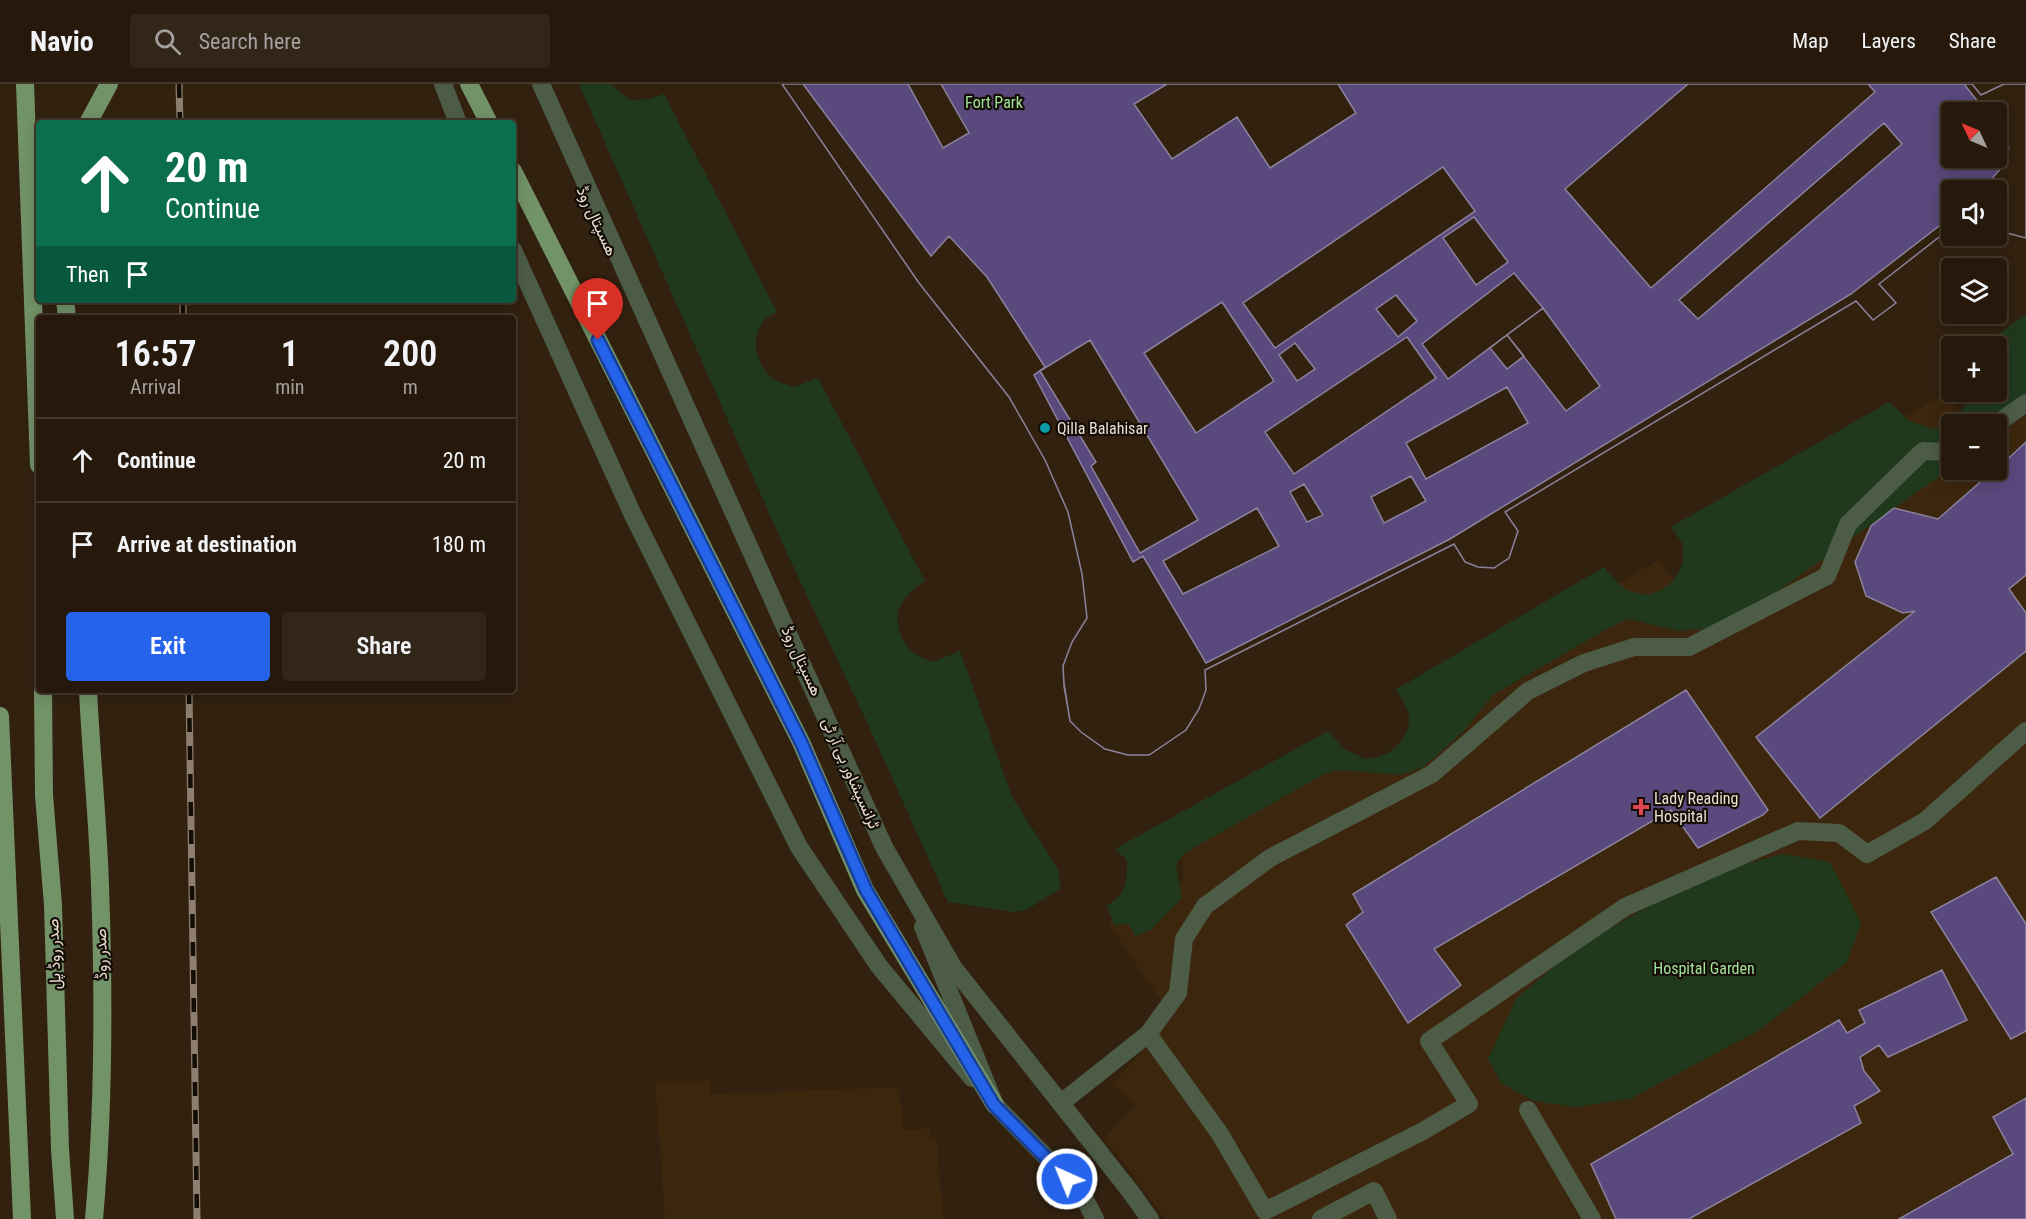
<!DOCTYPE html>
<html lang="en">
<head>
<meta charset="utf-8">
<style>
  :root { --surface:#26190b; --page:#322619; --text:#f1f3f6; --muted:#a4a09d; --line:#42382c; --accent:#2563eb }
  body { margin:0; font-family:"Roboto Condensed",Vazirmatn,sans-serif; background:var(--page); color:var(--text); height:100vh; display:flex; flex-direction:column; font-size:22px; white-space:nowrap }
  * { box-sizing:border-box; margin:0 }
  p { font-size:20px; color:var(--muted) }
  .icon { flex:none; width:33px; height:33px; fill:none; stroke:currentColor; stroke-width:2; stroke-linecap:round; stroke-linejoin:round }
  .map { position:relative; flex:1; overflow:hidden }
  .sheet { position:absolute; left:36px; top:231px; width:480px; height:378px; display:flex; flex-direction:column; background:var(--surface); border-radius:6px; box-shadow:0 3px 15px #0003,0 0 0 2px var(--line) }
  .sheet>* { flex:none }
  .banner { position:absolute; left:36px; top:36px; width:480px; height:183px; border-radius:6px; box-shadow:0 3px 15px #0003,0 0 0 2px var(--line); background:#0b6e4f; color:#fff; overflow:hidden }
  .needle { width:39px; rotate:314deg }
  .tools { position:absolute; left:1941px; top:18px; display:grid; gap:12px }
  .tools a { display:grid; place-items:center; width:66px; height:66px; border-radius:6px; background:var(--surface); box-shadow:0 3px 15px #0003,0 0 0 2px var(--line); font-size:30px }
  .pin { position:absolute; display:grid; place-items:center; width:51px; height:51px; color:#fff; margin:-62px -26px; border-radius:50% 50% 50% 0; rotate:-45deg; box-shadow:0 0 6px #0007 }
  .pin .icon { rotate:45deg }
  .me { position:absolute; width:66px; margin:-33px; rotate:316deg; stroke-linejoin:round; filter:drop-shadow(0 0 4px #0008) }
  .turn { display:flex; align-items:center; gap:21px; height:126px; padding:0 30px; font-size:27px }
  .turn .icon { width:78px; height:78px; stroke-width:2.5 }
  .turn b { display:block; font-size:42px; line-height:51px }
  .then { display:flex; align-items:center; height:57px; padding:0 30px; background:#0003; gap:12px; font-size:22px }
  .eta { display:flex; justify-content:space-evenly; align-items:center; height:102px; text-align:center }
  .eta b { font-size:36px; font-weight:600; line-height:42px }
  .action { display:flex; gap:12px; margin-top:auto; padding:12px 30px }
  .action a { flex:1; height:69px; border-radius:6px; background:var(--accent); color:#fff; font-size:24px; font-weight:600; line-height:69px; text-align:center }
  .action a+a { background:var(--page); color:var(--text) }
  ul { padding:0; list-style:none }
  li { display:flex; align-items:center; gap:18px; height:84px; padding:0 30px; border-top:2px solid var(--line) }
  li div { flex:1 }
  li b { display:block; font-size:22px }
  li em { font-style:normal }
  header { display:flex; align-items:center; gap:36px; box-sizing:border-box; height:84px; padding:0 30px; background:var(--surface); border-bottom:2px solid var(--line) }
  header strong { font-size:28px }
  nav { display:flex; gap:33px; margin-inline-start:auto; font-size:21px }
  .search { width:420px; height:54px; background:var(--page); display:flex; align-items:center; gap:15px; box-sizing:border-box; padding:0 21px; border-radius:6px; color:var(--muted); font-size:22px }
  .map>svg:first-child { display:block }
</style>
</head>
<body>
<header>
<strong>Navio</strong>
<div class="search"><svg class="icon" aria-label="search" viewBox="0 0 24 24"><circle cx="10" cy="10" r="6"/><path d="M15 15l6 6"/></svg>Search here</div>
<nav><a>Map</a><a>Layers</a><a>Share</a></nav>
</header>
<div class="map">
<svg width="2026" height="1135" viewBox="0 0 2026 1135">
  <rect width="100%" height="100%" fill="#32210f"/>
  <path fill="#3c260d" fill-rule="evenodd" d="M2026,261V1135H1165L1104,1054L1135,1020L1113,999L1172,933L1109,840L1128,821L1170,812L1183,799V782L1177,763L1346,676L1397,682L1433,611L1658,476L1673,494L1694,503L1725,433L1942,312L1960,326L1985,337ZM1952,340H1996V386H1952Z
    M655,997H710L711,1010L899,1003L904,1046L931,1044L929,1053L937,1055L943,1135H665Z"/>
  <path fill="#20391d" d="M579,0H611L630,16L650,15L664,10L777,228C772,231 765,234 762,239C749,257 758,286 777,297C782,299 789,301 794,303L818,294L925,497C904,510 891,527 901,552C903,558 910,567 916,570C921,574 928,576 933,578L960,567L1012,713L1058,785L1061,804L1028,825L1014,828L948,818L872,649L785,465Z
    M2026,230V330L1997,352L1996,340H1952L1951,384L1768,514L1711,544L1680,547L1628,535L1605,546L1493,611L1463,648L1423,683L1401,691L1339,686L1324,690L1185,769L1176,780L1182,814L1151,846L1135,852L1129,840L1114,841L1107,821C1125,813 1128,794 1127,776L1115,765L1328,647L1344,665L1365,675C1372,674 1382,673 1388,669C1413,652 1416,628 1395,606L1604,483C1612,492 1620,504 1632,508C1661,518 1687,491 1683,463C1682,457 1675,449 1671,443L1889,318L1908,336L1932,345L1953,338L1967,319V308H1996V262H1982Z
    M1783,770L1830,778L1861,839L1847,878L1758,947L1630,1015L1575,1023L1534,1017L1501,999L1488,975L1516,915L1578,862L1705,791Z"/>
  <path fill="#5a497c" stroke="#8b839e" stroke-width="1.5" fill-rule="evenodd" d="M782,0H803L931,172L949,152L987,193L1045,283L1034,291L1133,478L1143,472L1206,579L1450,455L1851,210L1952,132V143L1879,200L1896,219L1873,236L1856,217L1505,428L1518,447L1509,474L1494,484L1478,483L1465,478L1454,460L1205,586L1206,606L1199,625L1186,646L1149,671H1128L1105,665L1081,648L1070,637L1064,599L1063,582L1072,558L1087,534L1082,490L1068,428L1045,376L1009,313L919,199Z
    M782,0H1972L1981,11L2004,0H2026V154L2003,148L1996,143V106H1952V143L1879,200L1896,219L1873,236L1856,217L1505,428L1518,447L1509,474L1494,484L1478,483L1465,478L1454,460L1205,586L1206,606L1199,625L1186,646L1149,671H1128L1105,665L1081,648L1070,637L1064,602L1063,582L1072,558L1087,534L1082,490L1068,428L1045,376L1009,313L919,199ZM1952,28H1996V74H1952Z
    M908,0H941L969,49L943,64Z
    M1167,0H1338L1356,29L1270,84L1237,33L1172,75L1134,20Z
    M1688,0H1868L1875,8L1651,204L1565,105Z
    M1964,0H1972L1981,11L2004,0H2026V154L2003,148L1996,143V106H1982L2004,81L2009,64L1996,45V28H1986Z
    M1884,39L1902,60L1698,235L1679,216Z
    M1443,83L1475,127L1275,264L1243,219Z
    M1474,133L1508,178L1476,201L1443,154Z
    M1514,189L1543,224L1448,295L1422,260Z
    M1396,211L1417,237L1398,253L1376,225Z
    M1222,218L1274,297L1196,349L1144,269Z
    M1543,224L1600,302L1566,327L1507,251Z
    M1507,251L1524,272L1507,285L1490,264Z
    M1407,253L1436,294L1294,390L1265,348Z
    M1090,256L1198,436L1140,469L1091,382L1096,378L1040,287Z
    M1295,259L1315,285L1297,297L1279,271Z
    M1507,303L1528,339L1426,395L1406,359Z
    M2026,358V491L2009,505L2026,529V567L1820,734L1756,653L1915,527L1903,529L1866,512L1855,478L1871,442L1894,424L1938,435L1994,386H1996Z
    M1411,392L1426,417L1384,439L1371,413Z
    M1304,400L1323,431L1307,438L1290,408Z
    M1257,424L1279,462L1183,510L1163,477Z
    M1686,606L1768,726L1763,731L1698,764L1671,726L1434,865L1461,901L1408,939L1346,841L1363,828L1353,810Z
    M1996,793L2026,840V947L2011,955L1931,828Z
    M1942,886L1967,936L1888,973L1879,961L1860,973L1864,987L1880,1007L1854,1022L1861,1039L1689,1135H1616L1591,1080L1839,936L1847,949L1865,939L1859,926Z
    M2026,1014V1135H1899L2013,1070L1993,1033Z"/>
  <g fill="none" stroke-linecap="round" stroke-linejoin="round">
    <path stroke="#4c5c47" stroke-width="18" d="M443,0L458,39
      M513,166L632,429L799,763L879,882L972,994
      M1996,340L2026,319
      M923,843L995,1021L1082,1110L1095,1135
      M1148,950L1220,1050L1265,1127L1423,1047L1469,1020L1429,957L1625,823L1798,747L1839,749L1867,770L1925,737L2026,647
      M1061,1019L1148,950L1178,909L1184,855L1205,822L1270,774L1432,690L1528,607L1584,579L1634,563H1689L1827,492L1848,440L1923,367L1952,368
      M1528,1026L1592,1135
      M1321,1135L1374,1107L1388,1135"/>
    <path stroke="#729268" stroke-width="18" d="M25,0L39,381
      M469,0L489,39
      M88,39L109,0
      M513,87L801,658L865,806L995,1021
      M65,216L67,234
      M43,606L44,711L53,821L60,1065L65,1135
      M88,606C91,671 98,737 100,802C104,913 104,1024 94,1135
      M0,632L22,1135"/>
    <defs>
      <path id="rail" d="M179,0L180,39
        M183,216V234
        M189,606L197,1135"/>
    </defs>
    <use href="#rail" stroke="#8d7e6f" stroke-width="7"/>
    <use href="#rail" stroke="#140d05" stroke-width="4.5" stroke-dasharray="14" stroke-linecap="butt"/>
    <path stroke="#4c5c47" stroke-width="18" d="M541,0L884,763L953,883L1130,1107L1150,1135"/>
  </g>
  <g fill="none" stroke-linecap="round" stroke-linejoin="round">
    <defs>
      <path id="route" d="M598,256L801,658L866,806L994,1021L1067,1095"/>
    </defs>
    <use href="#route" stroke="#184099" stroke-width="15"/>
    <use href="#route" stroke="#2563eb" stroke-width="10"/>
  </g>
  <circle fill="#0f9aa8" stroke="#140d05" stroke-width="2" cx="1045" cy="344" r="6"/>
  <path fill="#e0444e" stroke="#140d05" stroke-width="2" d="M1638 714h6v6h6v6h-6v6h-6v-6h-6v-6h6z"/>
  <g text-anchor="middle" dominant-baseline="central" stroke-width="4.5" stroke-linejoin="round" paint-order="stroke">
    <g font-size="16" fill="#a2e19b" stroke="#140d05">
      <text x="994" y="18">Fort Park</text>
      <text x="1704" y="884">Hospital Garden</text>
    </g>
    <g font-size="16" fill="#eadfd3" stroke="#140d05">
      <text transform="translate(597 137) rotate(65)">ھسپتال روڈ</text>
      <text transform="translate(802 577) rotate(65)">ھسپتال روڈ</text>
      <text transform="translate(851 689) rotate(66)">ٹرانسپشاور بی آر ٹی</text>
      <text transform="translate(54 870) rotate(-92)">صدر روڈ پل</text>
      <text transform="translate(101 870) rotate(-91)">صدر روڈ</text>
    </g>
    <g font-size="16" fill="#eadfd3" stroke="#140d05" text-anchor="start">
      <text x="1057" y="344">Qilla Balahisar</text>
      <text x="1654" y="714">Lady Reading<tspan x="1654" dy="18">Hospital</tspan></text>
    </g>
  </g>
</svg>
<div class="tools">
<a><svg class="needle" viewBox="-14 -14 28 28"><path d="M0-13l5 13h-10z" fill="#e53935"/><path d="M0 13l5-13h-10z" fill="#a4a09d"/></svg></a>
<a><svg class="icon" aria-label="sound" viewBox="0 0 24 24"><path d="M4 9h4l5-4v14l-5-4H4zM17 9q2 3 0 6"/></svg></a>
<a><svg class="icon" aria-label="layers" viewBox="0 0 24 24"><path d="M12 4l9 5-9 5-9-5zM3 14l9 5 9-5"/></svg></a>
<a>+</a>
<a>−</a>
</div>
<div class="pin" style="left:598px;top:256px;background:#d93025"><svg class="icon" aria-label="arrive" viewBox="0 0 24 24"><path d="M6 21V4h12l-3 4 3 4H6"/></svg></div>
<svg class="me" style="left:1067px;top:1095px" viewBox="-20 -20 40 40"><circle r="17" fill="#2563eb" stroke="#fff" stroke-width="3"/><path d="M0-11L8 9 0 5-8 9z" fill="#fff"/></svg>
<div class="banner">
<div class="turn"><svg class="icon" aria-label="ahead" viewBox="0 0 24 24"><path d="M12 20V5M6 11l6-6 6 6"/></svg><div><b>20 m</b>Continue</div></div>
<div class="then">Then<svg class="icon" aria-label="arrive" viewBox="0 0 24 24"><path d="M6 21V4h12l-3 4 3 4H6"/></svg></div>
</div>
<section class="sheet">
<div class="eta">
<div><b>16:57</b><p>Arrival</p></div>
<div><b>1</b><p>min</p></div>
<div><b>200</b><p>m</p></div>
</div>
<ul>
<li><svg class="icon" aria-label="ahead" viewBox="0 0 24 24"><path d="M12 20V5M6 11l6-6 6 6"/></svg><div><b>Continue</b></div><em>20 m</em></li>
<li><svg class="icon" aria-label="arrive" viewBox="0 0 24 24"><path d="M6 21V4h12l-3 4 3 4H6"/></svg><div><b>Arrive at destination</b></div><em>180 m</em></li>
</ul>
<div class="action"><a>Exit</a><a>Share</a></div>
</section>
</div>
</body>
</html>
